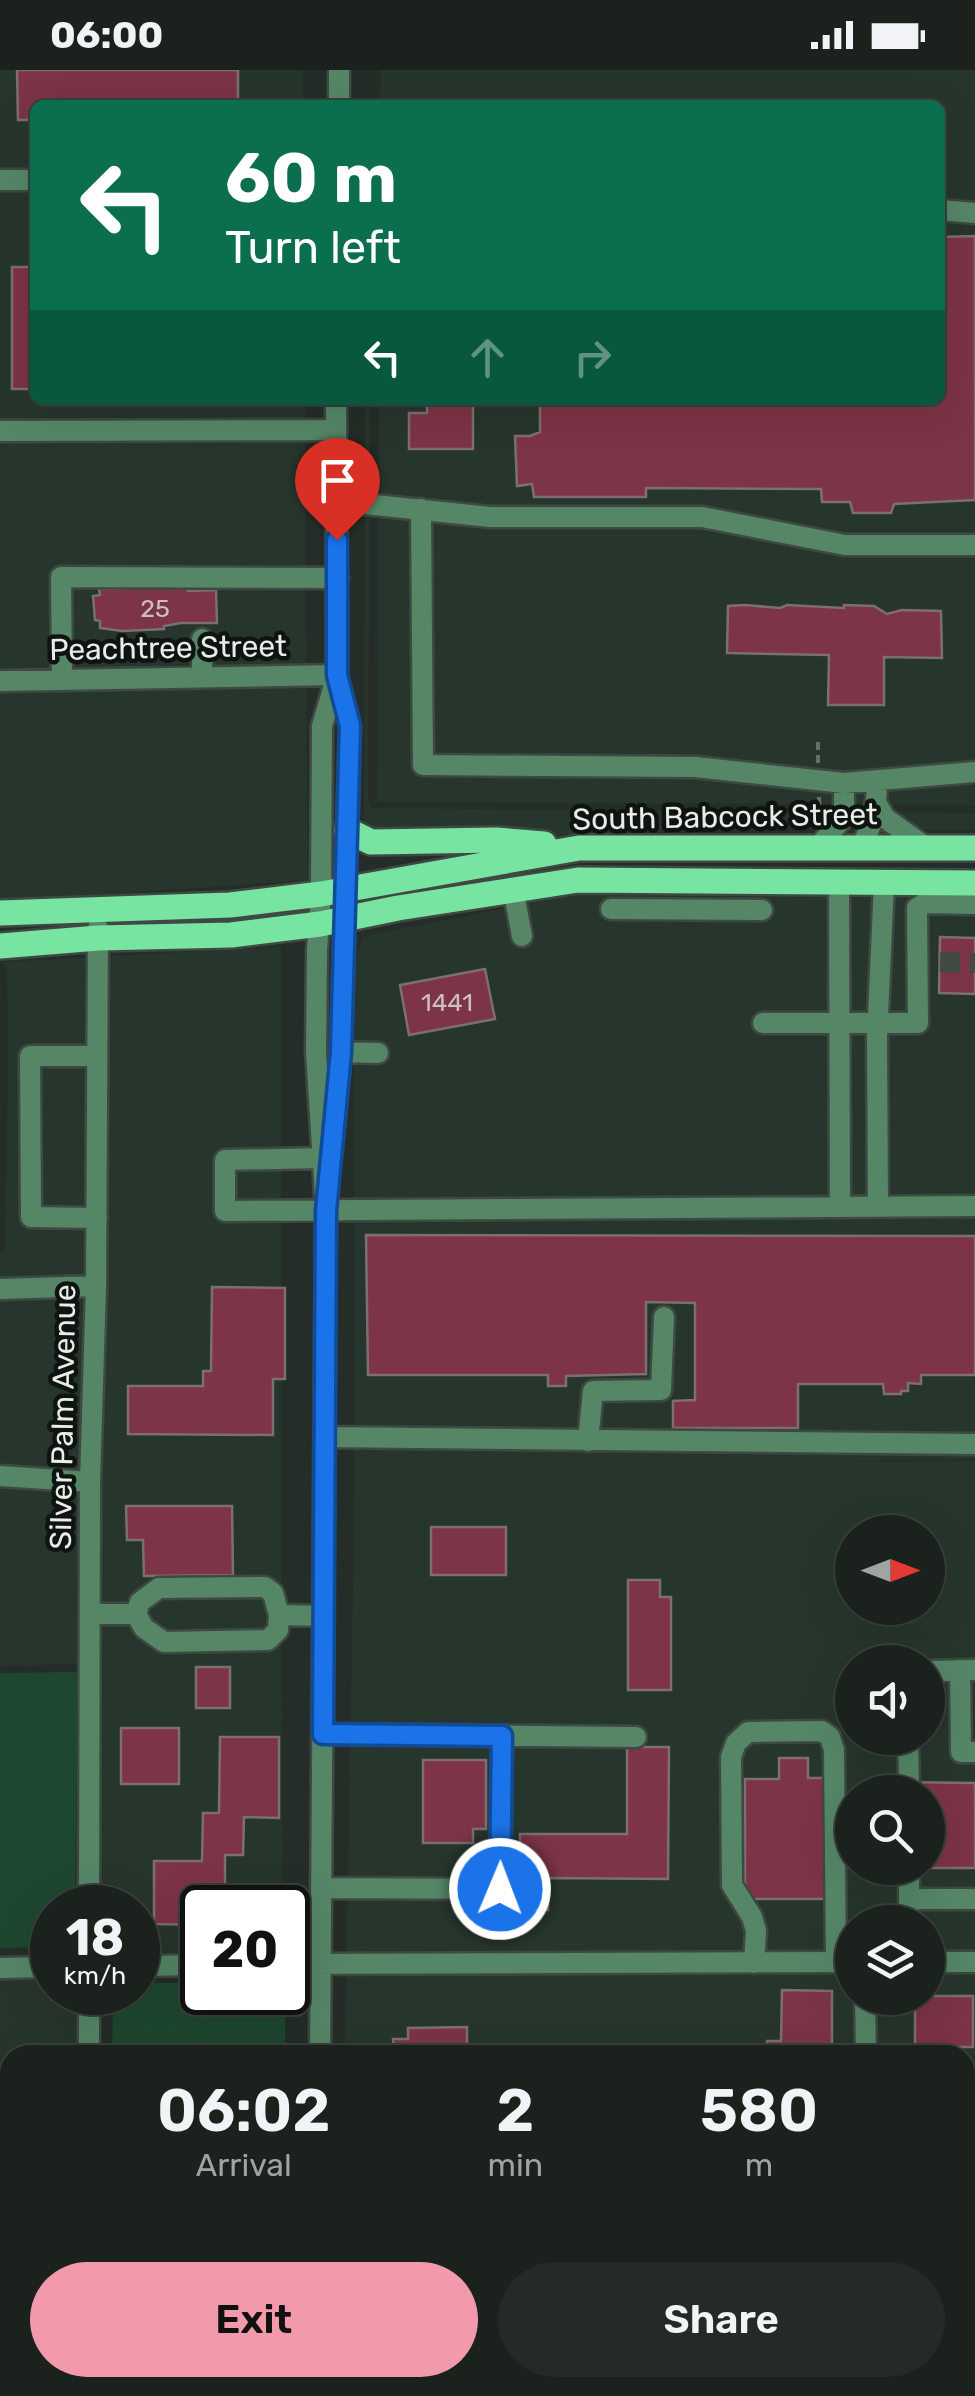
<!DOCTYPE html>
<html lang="en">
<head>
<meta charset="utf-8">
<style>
  :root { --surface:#1b221d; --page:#242a26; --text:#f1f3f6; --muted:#a0a4a4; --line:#393f3b; --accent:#f29aac }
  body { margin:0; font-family:Rubik,sans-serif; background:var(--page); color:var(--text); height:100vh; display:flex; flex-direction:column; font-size:38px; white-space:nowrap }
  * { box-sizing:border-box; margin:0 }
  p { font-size:32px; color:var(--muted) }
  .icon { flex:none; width:55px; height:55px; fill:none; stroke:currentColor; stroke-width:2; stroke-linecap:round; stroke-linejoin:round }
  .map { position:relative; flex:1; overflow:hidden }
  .sheet { position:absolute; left:0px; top:1975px; width:975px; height:352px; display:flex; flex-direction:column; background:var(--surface); border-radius:30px 30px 0 0; box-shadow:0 10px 40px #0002,0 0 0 2px var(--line) }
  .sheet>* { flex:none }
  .top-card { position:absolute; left:30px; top:30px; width:915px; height:305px; border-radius:15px; box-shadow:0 10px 40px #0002,0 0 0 2px var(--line); background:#0b6e4f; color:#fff; overflow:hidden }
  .needle { width:65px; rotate:90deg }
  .fabs { position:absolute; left:835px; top:1445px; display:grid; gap:20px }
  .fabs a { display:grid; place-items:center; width:110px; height:110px; border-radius:50%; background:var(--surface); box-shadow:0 10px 40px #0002,0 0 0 2px var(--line); font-size:50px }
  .speed { position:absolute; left:30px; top:1815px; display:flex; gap:20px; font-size:50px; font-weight:700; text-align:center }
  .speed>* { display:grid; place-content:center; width:130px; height:130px; border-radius:50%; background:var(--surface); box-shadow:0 10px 40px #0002,0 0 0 2px var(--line); line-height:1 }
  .speed small { font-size:25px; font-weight:400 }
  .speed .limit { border:5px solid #111; border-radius:15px; background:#fff; color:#111 }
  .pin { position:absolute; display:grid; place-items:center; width:85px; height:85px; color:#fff; margin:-102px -42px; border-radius:50% 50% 50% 0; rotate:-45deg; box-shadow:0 0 10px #0007 }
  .pin .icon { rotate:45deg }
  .me { position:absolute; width:110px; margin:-55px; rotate:1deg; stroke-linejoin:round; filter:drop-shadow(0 0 8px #0008) }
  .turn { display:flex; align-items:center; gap:35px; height:210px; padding:0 30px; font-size:45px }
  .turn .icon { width:130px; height:130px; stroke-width:2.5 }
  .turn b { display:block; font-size:70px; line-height:85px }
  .lanes { display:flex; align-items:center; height:95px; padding:0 30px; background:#0003; justify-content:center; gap:50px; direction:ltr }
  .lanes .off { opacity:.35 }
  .eta { display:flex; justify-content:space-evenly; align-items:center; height:170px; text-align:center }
  .eta b { font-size:60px; font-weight:600; line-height:70px }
  .primary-button { display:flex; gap:20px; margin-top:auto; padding:20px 30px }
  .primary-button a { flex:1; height:115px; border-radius:60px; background:var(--accent); color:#111; font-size:40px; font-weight:600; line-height:115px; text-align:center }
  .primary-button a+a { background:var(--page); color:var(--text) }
  .status { display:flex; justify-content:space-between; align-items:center; height:70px; padding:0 50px; background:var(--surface); direction:ltr }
  .status svg { height:28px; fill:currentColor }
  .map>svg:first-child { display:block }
</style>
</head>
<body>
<div class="status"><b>06:00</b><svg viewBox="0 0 49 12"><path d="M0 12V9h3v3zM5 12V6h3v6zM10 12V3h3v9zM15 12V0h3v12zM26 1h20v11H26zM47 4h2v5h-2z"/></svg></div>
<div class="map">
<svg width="975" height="2326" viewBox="0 0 975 2326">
  <rect width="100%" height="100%" fill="#242d27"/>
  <path fill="#27362c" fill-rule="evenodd" d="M0,0H303V35H35V101H0Z
    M381,0H975V735L377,732L379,330H940V35H380Z
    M0,119H35V330H305V351L0,352Z
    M365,330H370L368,732L371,738L975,743V760L800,759L542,765L373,763L364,758Z
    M305,369L306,596L0,602V370Z
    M306,615L308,810L0,832V620Z
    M574,825L975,829V1389L761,1392L975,1391V2326H335V2318H965V1985H345L355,1395L354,889L364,866ZM852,1462H928V1538H852ZM852,1592H928V1668H852ZM852,1722H928V1798H852ZM852,1852H928V1928H852Z
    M281,877L282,1837L202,1838V1886H138V1838H100V1412L108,886Z
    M88,888L80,1402L0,1397V1183L5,1179L8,997L7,899L1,892Z
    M0,1416L80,1420V1594L0,1596Z
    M52,1906V1922L79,1923V1985H10V2212H0V1907Z"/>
  <path fill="#1e472f" d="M78,1602L75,1837L52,1838V1877L0,1878V1603Z
    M138,1913H202V1922L285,1923V1985H112L113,1923L138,1922Z"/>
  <path fill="#7c3446" stroke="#7c6e71" stroke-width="2.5" d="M17,0H238V35H35V50H18Z
    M975,166V430L894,434L891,443H853L850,432H822L821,419L646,418V427H534L532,414L517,416L515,366H530L540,362V330H940V167Z
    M12,197H35V319H12Z
    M427,330H473V379H409V343H427Z
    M186,517L188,521L216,520L217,553H181L164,556V559L122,561L100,558V551L95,550L93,526L100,525L99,519Z
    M745,535L780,538L787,535L844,538V535L874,536L887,544L902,540L941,541L942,588L884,587V635H828L829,585L727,583L728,536Z
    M940,867L975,868V924L939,923Z
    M485,899L495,949L409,965L400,915Z
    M366,1165L975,1166V1305H921V1314L908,1313V1321H901V1324H884L883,1314H798V1358H673V1331L695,1330V1233L646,1232V1304L566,1306V1316H548V1305H368Z
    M212,1217L285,1218V1309H273V1365L128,1364V1316H203V1301H211Z
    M126,1436H232L233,1505L144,1506L143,1470H127Z
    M431,1457H506V1505H431Z
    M628,1510H660V1527H671V1620H628Z
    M196,1597H230V1638H196Z
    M121,1658H179V1714H121Z
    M220,1667H279V1748L244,1747L243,1785H225V1838H202V1855L154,1854V1791H202L203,1743H219Z
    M627,1677H669L668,1809L549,1808L548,1840L520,1839V1764H627Z
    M779,1688H808V1708H825V1829H745V1709H779Z
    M423,1690H486V1759H473V1773H423Z
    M896,1712L975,1713V1798H896H928V1722H896Z
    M782,1920L832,1921V1985L767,1983V1971H781Z
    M928,1926H973V1977H915V1928Z
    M467,1957V1978H482V1985H394L393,1969H408V1958Z
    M965,2119H975V2231H966Z
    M362,2318H474V2326H362Z
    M511,2318H564V2326H511Z
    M681,2318H737V2326H681Z"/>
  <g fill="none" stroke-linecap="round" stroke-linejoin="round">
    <path stroke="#414a44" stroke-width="20" stroke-dasharray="20 10" stroke-linecap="butt" d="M940,892L975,893"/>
    <defs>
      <path id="minor" d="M339,35V0
        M0,110H35
        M940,140L975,143
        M0,361L336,360
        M336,431L490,447H702L845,475H975
        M421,439L423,695L695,697L844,713L975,702
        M202,569V606
        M62,609L61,507L338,508
        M0,611L337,605
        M877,734L885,748L927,778
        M817,778L844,747V713
        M860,778C873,757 877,736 877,712
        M839,813L840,1136
        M513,819L522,866
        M611,839L762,840
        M763,953H918L917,838L925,833L975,834
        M341,982L378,983
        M97,986H30L31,1147L97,1148
        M332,1079L341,982L350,656L337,605L336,330
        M323,1088L225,1090V1141L975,1136
        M878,1136L877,969L884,813
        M0,1219L96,1216
        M325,1367L975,1374
        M588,1371L593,1321L661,1320L664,1247
        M0,1406L90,1412
        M90,1544H136L144,1558L164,1572L268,1570L278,1560L279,1545L324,1546
        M136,1544L140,1532L159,1518L265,1517L273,1523L279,1545
        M960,1600L961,1682H975
        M928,1601L975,1600
        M323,1664L636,1667
        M908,1668L909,1712
        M909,1798V1834
        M322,1818L500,1819L502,1666
        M89,1838L90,1412L96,1216L98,858
        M908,1852L909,1834L916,1829H975
        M928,1892H975
        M754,1893L756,1861L752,1847L732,1815L731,1687L736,1673L748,1662L822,1661L830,1667L834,1680L836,1892
        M288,1894L852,1892
        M138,1896L202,1895
        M0,1898L52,1897
        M865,1928L866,1985
        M89,1985V1922
        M320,1985L326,1141L316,982L317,880L321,824L322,656L337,605
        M0,2033L10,2032
        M965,2089H975
        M0,2226H10
        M965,2244V2288
        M965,2297V2326
        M869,2318V2326
        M316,2326V2318"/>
      <path id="major" d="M347,760L371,772L496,770L544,774
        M0,843L230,835L321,824L579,778H975
        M0,876L98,868L231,865L320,854L398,838L578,810L975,813"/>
    </defs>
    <use href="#minor" stroke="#3f4842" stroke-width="25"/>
    <use href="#major" stroke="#3f4842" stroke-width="30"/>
    <path stroke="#676e69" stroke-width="4" stroke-dasharray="8 5" stroke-linecap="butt" d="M818,693V672
      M819,727L820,747"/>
    <use href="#minor" stroke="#558767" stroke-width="20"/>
    <use href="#major" stroke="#78e4a2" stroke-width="25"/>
  </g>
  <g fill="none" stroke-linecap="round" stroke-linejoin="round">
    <defs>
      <path id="route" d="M337,470V605L350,656L341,982L326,1141L323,1664L502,1666L500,1819"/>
    </defs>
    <use href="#route" stroke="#114b97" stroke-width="25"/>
    <use href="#route" stroke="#1a73e8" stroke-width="18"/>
  </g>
  <g text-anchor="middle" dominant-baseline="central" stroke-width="9" stroke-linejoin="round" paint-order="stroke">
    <g font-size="25" fill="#ccbfc0">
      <text x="155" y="538">25</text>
      <text x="447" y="932">1441</text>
    </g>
    <g font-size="30" fill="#e7ede9" stroke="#101411">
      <text transform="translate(168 578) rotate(-1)">Peachtree Street</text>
      <text transform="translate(725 747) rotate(-1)">South Babcock Street</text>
      <text transform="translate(63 1347) rotate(-89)">Silver Palm Avenue</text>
    </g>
  </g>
</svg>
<div class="fabs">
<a><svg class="needle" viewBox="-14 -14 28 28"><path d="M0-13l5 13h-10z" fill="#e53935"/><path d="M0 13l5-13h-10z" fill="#a0a4a4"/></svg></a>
<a><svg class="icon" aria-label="sound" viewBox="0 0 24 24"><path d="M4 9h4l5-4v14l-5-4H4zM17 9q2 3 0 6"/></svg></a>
<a><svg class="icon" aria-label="search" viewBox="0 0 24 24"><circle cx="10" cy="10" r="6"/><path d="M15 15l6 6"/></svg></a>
<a><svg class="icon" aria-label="layers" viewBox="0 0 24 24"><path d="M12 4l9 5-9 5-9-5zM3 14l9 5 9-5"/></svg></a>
</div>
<div class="speed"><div>18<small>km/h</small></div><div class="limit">20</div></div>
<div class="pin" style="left:337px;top:470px;background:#d93025"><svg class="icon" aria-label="arrive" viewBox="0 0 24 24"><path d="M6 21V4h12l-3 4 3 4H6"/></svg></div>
<svg class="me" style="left:500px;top:1819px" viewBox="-20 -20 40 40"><circle r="17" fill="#1a73e8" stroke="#fff" stroke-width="3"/><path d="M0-11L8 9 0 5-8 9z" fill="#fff"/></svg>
<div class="top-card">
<div class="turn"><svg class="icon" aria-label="left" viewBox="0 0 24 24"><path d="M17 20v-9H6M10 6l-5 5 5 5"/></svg><div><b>60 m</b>Turn left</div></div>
<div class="lanes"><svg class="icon" aria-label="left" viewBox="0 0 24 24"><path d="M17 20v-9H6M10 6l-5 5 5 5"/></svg><svg class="icon off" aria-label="ahead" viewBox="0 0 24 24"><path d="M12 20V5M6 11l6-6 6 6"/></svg><svg class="icon off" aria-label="right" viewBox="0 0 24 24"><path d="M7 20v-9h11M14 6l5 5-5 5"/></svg></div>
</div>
<section class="sheet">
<div class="eta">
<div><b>06:02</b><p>Arrival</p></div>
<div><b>2</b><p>min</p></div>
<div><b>580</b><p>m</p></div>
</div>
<div class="primary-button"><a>Exit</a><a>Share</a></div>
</section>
</div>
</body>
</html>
